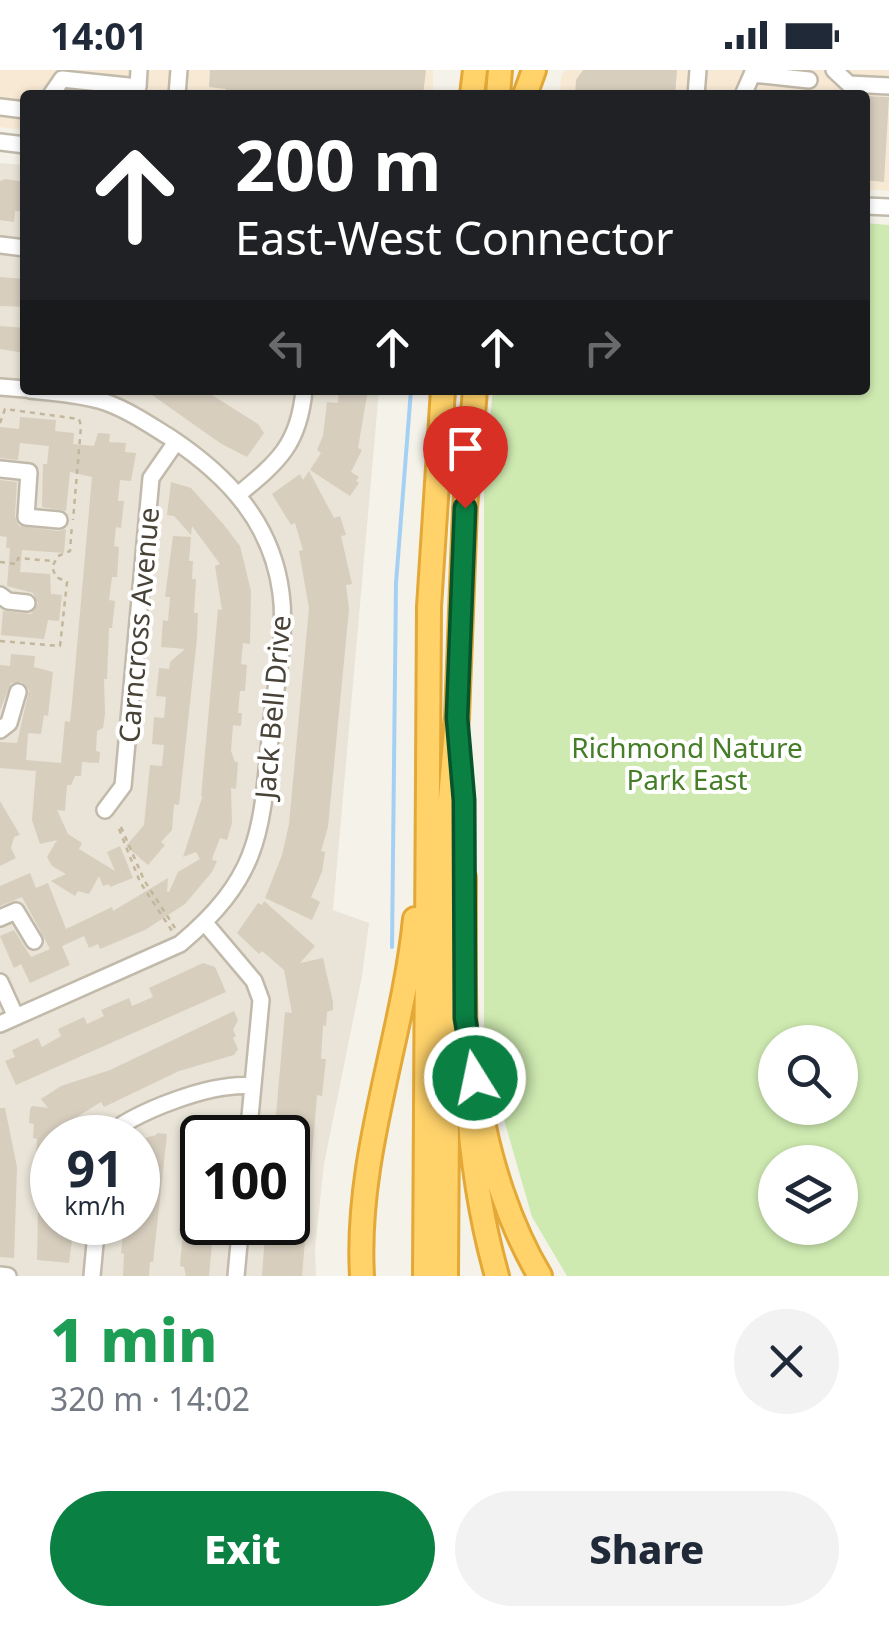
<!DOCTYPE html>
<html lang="en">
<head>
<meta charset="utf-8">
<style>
  :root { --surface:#fff; --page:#f2f2f3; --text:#1f2937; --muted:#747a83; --accent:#0b8043 }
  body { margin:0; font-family:"Noto Sans",sans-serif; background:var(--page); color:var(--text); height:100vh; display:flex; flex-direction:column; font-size:38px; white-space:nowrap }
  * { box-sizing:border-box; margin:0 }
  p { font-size:32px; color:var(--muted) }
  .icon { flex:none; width:55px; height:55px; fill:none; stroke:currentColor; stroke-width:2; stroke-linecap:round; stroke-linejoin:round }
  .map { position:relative; height:1206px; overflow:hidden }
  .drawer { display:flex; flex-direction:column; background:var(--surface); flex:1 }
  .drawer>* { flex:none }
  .banner { position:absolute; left:20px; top:20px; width:850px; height:305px; border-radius:10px; box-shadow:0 2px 8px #0004; background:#202124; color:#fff; overflow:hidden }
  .tools { position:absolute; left:758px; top:955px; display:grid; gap:20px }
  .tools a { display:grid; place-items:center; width:100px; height:100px; border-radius:50%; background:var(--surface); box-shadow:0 2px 8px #0004; font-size:50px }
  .speed { position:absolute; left:30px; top:1045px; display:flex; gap:20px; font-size:50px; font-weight:700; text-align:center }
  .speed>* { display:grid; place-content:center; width:130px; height:130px; border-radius:50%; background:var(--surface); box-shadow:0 2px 8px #0004; line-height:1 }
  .speed small { font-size:25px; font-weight:400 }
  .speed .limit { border:5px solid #111; border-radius:15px; background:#fff; color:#111 }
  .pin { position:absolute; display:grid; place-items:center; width:85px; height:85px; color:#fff; margin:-102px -42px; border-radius:50% 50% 50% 0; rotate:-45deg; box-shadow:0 0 10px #0007 }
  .pin .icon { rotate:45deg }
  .me { position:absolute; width:110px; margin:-55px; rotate:350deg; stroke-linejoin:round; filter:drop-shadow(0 0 8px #0008) }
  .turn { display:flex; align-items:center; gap:35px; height:210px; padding:0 50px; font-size:45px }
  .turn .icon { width:130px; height:130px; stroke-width:2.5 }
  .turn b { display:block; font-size:70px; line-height:85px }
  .lanes { display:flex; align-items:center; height:95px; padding:0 50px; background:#0003; justify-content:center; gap:50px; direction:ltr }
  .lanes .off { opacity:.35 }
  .round { display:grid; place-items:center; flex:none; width:105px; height:105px; border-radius:52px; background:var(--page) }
  .headline { display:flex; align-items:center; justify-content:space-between; height:170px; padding:0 50px }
  h1 { font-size:60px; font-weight:800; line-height:75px; color:#1e9e55 }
  .action { display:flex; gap:20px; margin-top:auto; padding:20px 50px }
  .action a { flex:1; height:115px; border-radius:60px; background:var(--accent); color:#fff; font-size:40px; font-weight:800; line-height:115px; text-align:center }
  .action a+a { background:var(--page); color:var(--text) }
  .status { display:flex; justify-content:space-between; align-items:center; height:70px; padding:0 50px; background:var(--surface); direction:ltr }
  .status svg { height:28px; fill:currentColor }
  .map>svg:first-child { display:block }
</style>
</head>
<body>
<div class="status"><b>14:01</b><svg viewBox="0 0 49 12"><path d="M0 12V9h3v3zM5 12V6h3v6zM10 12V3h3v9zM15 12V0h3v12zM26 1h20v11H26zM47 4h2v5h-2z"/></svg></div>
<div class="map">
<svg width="889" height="1206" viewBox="0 0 889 1206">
  <rect width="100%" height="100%" fill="#f5f2e9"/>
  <path fill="#e9e4d7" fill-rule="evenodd" d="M0,93L25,95V320H379L333,840L369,853L362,906L324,1094L315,1179L316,1206H0ZM52,1068H138V1152H52ZM202,1068H288V1152H202Z"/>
  <path fill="#f7e9d4" d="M0,0H433V25H25V60L0,57Z
    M565,0H889V121L865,119V25H560L561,7Z"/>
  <path fill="#cfeab1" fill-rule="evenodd" d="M865,153L889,155V1206H567L532,1147L484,980V414L493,320H865ZM775,972H840V1038H775ZM775,1092H840V1158H775Z"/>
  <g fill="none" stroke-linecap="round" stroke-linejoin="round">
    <path stroke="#a4d1f3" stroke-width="4" d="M392,877L396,513L411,320"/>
  </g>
  <path fill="#d7cebe" d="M210,0H426L423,25L226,23V19L209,17Z
    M583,0H677L675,25H575L576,10Z
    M865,26L889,27L884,112L865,110Z
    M6,109L25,112V141H15L14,152L0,150V111Z
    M0,207L25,209V237L0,236Z
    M0,256L25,258V283L0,279Z
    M145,320H204L258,354L264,363L247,387L220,373Z
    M339,320H368L358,378L362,380L351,402L359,407L356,411L359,413L350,426L310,400L321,383L317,380L323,366L327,332L338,333Z
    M20,347L56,350L55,361L74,363L73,374L94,376L98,363L110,364L109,372L126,373L125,382L136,383L131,411L120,410L118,431H124L121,458L116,457L114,476L119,477L117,507H112L109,530L115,531L112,558H109L107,609H104L105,644L103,658L97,661L96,681L100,682L99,693L82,692L81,706H75L71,715H67L65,741L57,740L68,764L82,773L79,779L115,801L107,782L120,776L133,808L110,817L109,814L103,816L99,806L89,824L78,821L75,826L51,811L66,804L52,796L47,787L57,770L40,774L32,750L36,701L0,698V672L17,673L29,620L22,612L11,613L0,640V595L10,596L11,584L35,586L34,597L53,602L48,646L44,645L41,664L28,663L26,690L61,693L65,651L70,652L72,633L92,407L70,402L66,441L42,437L43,394H47L49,376L20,373L18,390L0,388V357L19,359Z
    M309,401L334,448L340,446L346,465L341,466L352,514L346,515L349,539L328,757L321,781L325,782L322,802L311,827L320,832L312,850L265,828L282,785L289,754L309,538L299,481L303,480L295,453L291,455L272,424L300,404L303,410Z
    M0,410L17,412L15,446L19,456L58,461L66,459L64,483L22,480L20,502L50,504L51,524L62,525L59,551L48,550L44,569L1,565L3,541L31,544L38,533L33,523L7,516L10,478H6L7,467L0,466Z
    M171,412L191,418L224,455L240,476L251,521L250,574L243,573L241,594L247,595L245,621H240L238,643H242L241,656L233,655L231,681L235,692H238L236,719L231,718L232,753L227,770L220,768L213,786L212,790L217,791L212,802L185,834L145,860L100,879L98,874L89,878L84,866L62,876L70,895L30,913L21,894L14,898L0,866L14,860L31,887L50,879L22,827L0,836V816L30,803L36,818L48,813L66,859L112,837L113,841L168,808L167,822H169L178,802L200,789L196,782L183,787L203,725L201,727L218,539L222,540L215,496L220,494L192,456L191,465L174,446L167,445Z
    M173,466L191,467L189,491H193L192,509H196L194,543H198L197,568L179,735L174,734L172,760L161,772L165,775L148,795L126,776L144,755L150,695L162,696L164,675L152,674L154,647L164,648L166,627L156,626L159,598L169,599L170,592L185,579L161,577L163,550L168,551L170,527H165Z
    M0,731L20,765L14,767L11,778L16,788L0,796Z
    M264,831L315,876L300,893L323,888L333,932V940L327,942L326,956L323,955L321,989H326L322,1026L317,1025L302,1206H262L266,1152H288V1068H274L285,942L292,943L284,900L262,881L259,884L237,863L258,833L262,835Z
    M203,893L215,897L226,922L16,1015L5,991L15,987L12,980L38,968L42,977L61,966L58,959L84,947L87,954L104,946L101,940L129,928L132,936L153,927L149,918Z
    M234,941L238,950L233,960L236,966L233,968L238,979L234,985L179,1001L104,1037L101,1032L64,1055L63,1068H52V1152L73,1156L72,1170L69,1193L37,1190L38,1142L43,1093L36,1091L37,1069L33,1068L34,1054L29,1053L30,1039L32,1036L48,1038L41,1029L61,1016L110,1000Z
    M0,1038H5L17,1097L14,1188L0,1187Z
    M207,1045L225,1046L222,1067L202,1065V1152H214L209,1206H186L184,1197L180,1196L183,1161H179L190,1080L189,1046Z
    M157,1063L167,1064L153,1192H150L149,1206H123L124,1184L121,1183L124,1156L138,1152V1070L156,1065Z"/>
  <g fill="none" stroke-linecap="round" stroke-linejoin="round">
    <defs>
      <path id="minor" d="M834,0L849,14L889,16
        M752,4L809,10
        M51,25L62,9L138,17L139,0
        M177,25L179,0
        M696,25L698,0
        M743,25L754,0
        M0,37L25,40
        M0,72L25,75
        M865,136L889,137
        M0,175L25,178
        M0,317L25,319
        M0,399L29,402L26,447L59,450
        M239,424C279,391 299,374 304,320
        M0,525L8,531L27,533
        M0,660L9,653L18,622
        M105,740L123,716L151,408L176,372
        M0,848L16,841L34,871
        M205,853L254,911L261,930L248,1068
        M0,912L16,947
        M0,954L180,874C263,804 261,760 271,659C275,616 287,567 281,523C272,453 228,406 171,368C150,355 128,340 105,332C81,324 55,323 30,320
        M104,1068C135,1041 212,1012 253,1016
        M0,1205L8,1206
        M92,1206L97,1152
        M236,1206L241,1152"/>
      <path id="highway" d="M472,25L475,0
        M498,25L500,0
        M525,25L534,0
        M464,808C464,942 460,1076 497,1206
        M479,1031C489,1090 509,1154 540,1206
        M362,1206C355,1085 403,969 415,849
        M425,1206L429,537L443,320
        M446,1206L449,741L457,647L465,438L475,320"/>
    </defs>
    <use href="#minor" stroke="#c1baab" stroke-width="20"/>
    <use href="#highway" stroke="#e3a836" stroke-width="28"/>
    <path stroke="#c3b69c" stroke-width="2.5" stroke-dasharray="5 5" stroke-linecap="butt" d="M0,353L5,339L79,349L81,356L73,450
      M0,492L17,494L18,488L52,491
      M0,571L60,576L67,512L56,507L52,497L58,486L70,481L72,454
      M121,757L144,810L175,858
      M119,759L140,812L172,861"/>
    <use href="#minor" stroke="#fff" stroke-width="15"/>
    <use href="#highway" stroke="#ffd26a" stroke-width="22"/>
  </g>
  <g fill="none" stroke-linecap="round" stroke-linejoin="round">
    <defs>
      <path id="route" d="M465,438L457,648L464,730L465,948L475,1008"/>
    </defs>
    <use href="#route" stroke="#07532c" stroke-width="25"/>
    <use href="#route" stroke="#0b8043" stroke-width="18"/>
  </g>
  <g text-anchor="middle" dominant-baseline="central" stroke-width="8" stroke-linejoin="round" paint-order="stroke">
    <g font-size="28" fill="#494337" stroke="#fff">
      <text transform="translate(138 555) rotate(-85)">Carncross Avenue</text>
      <text transform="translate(272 637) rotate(-85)">Jack Bell Drive</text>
    </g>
    <g font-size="28" fill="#467e27" stroke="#fff">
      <text x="687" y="677">Richmond Nature<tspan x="687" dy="32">Park East</tspan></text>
    </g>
  </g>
</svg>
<div class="tools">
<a><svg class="icon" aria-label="search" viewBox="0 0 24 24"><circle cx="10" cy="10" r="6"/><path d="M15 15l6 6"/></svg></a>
<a><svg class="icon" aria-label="layers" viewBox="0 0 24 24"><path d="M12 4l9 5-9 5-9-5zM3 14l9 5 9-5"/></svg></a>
</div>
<div class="speed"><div>91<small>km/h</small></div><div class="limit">100</div></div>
<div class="pin" style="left:465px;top:438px;background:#d93025"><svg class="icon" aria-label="arrive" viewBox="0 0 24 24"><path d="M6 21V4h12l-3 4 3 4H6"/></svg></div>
<svg class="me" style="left:475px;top:1008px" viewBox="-20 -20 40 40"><circle r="17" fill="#0b8043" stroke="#fff" stroke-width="3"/><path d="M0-11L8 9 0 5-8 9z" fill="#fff"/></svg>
<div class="banner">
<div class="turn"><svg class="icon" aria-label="ahead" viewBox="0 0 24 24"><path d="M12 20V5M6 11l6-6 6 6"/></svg><div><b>200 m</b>East-West Connector</div></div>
<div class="lanes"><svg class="icon off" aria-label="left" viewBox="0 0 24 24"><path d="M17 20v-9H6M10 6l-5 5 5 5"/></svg><svg class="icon" aria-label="ahead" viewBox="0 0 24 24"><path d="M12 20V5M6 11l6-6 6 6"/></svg><svg class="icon" aria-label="ahead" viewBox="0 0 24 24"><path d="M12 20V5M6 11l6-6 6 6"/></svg><svg class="icon off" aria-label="right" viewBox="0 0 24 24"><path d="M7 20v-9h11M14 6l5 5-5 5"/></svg></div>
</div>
</div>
<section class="drawer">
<div class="headline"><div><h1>1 min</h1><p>320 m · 14:02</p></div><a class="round"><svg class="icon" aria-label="close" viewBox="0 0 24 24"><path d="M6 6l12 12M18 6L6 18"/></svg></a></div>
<div class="action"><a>Exit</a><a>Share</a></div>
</section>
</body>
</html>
